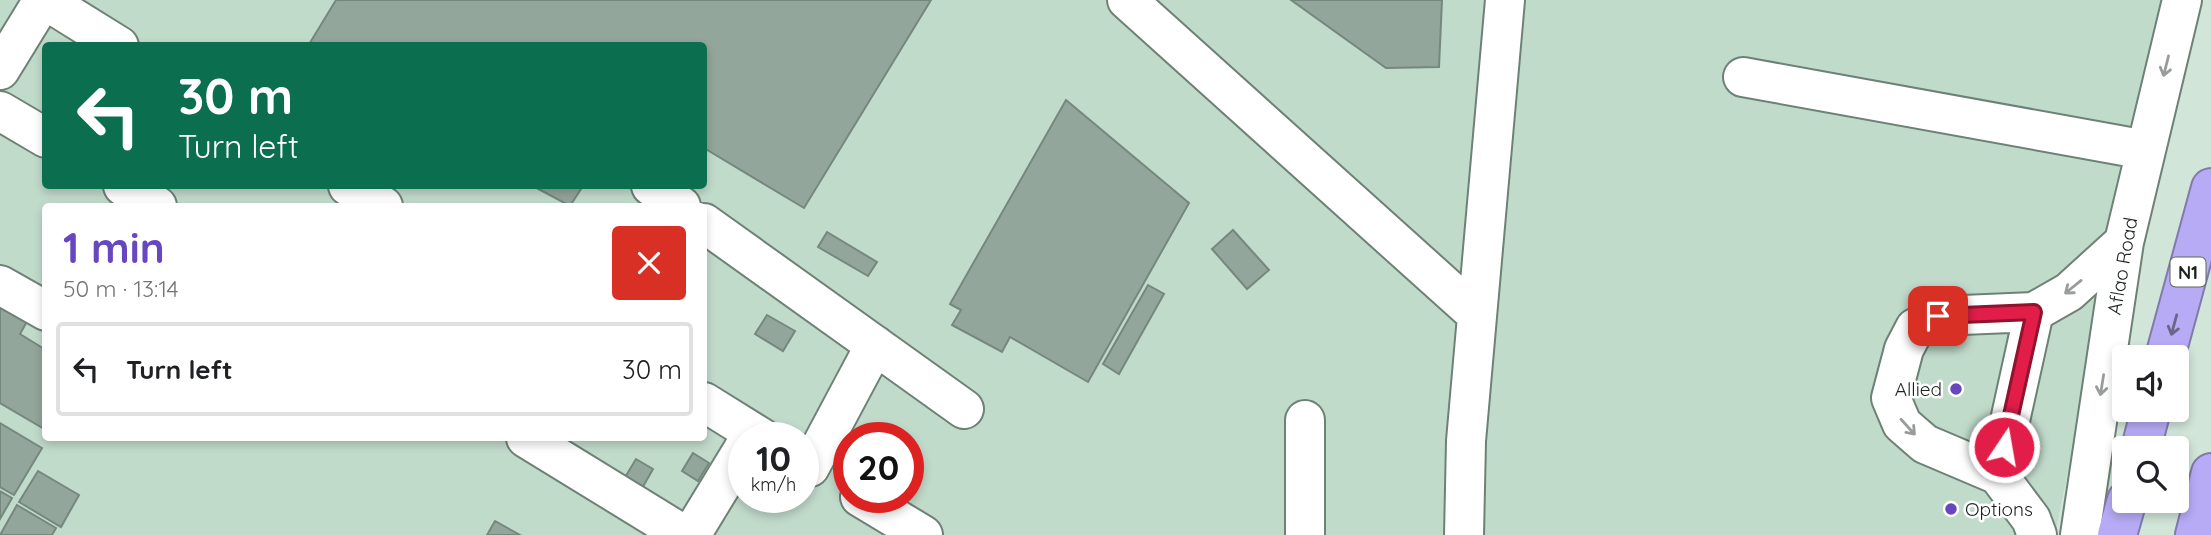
<!DOCTYPE html>
<html lang="en">
<head>
<meta charset="utf-8">
<style>
  :root { --surface:#fff; --page:#f6f6f6; --text:#202124; --muted:#757577; --line:#e0e0e0; --accent:#6746bf }
  body { margin:0; font-family:Quicksand,sans-serif; background:var(--page); color:var(--text); height:100vh; display:flex; flex-direction:column; font-size:26px; white-space:nowrap }
  * { box-sizing:border-box; margin:0 }
  p { font-size:23px; color:var(--muted) }
  .icon { flex:none; width:38px; height:38px; fill:none; stroke:currentColor; stroke-width:2; stroke-linecap:round; stroke-linejoin:round }
  .map { position:relative; flex:1; overflow:hidden }
  .drawer { position:absolute; left:42px; top:203px; width:665px; height:238px; display:flex; flex-direction:column; background:var(--surface); border-radius:7px; box-shadow:0 4px 10px #0003 }
  .drawer>* { flex:none }
  .hud { position:absolute; left:42px; top:42px; width:665px; height:147px; border-radius:7px; box-shadow:0 4px 10px #0003; background:#0b6e4f; color:#fff; overflow:hidden }
  .fabs { position:absolute; left:2112px; top:345px; display:grid; gap:14px }
  .fabs a { display:grid; place-items:center; width:77px; height:77px; border-radius:7px; background:var(--surface); box-shadow:0 4px 10px #0003; font-size:35px }
  .speed { position:absolute; left:728px; top:422px; display:flex; gap:14px; font-size:35px; font-weight:700; text-align:center }
  .speed>* { display:grid; place-content:center; width:91px; height:91px; border-radius:50%; background:var(--surface); box-shadow:0 4px 10px #0003; line-height:1 }
  .speed small { font-size:18px; font-weight:400 }
  .speed .limit { border:10px solid #d22; background:#fff; color:#111 }
  .pin { position:absolute; display:grid; place-items:center; width:60px; height:60px; color:#fff; margin:-30px; border-radius:14px; box-shadow:0 4px 10px #0006 }
  .me { position:absolute; width:77px; margin:-38px; rotate:12deg; stroke-linejoin:round; filter:drop-shadow(0 0 5px #0008) }
  .turn { display:flex; align-items:center; gap:24px; height:147px; padding:0 21px; font-size:32px }
  .turn .icon { width:91px; height:91px; stroke-width:2.5 }
  .turn b { display:block; font-size:49px; line-height:60px }
  .round { display:grid; place-items:center; flex:none; width:74px; height:74px; border-radius:7px; background:var(--page) }
  .head { display:flex; align-items:center; justify-content:space-between; height:119px; padding:0 21px }
  h1 { font-size:42px; font-weight:700; line-height:52px; color:var(--accent) }
  ul { padding:0; list-style:none }
  li { display:flex; align-items:center; gap:21px; height:94px; margin:0 14px 10px; padding:0 7px; border:4px solid var(--line); border-radius:7px }
  li div { flex:1 }
  li b { display:block; font-size:26px }
  li em { font-style:normal }
  .map>svg:first-child { display:block }
</style>
</head>
<body>
<div class="map">
<svg width="2211" height="535" viewBox="0 0 2211 535">
  <rect width="100%" height="100%" fill="#d1e5d9"/>
  <path fill="#c1dbcb" fill-rule="evenodd" d="M0,0H2169L2131,158L2055,535H0ZM46,46H704V186H46ZM46,206H704V438H46ZM744,438H803V497H744ZM849,438H908V497H849Z"/>
  <path fill="#93a69b" stroke="#76887d" stroke-width="2" d="M336,0H931L804,208L704,148V46H308Z
    M1291,0H1442L1439,67L1386,68Z
    M1066,100L1189,203L1088,382L1010,337L1002,352L952,325L961,310L950,304Z
    M533,186H583L570,206Z
    M1233,230L1269,270L1247,289L1212,249Z
    M827,232L877,262L868,276L818,247Z
    M1148,285L1164,294L1119,374L1103,364Z
    M0,302L29,318L20,334L46,350V430L0,403Z
    M767,315L795,331L783,351L755,334Z
    M0,423L42,448L14,495L0,487Z
    M693,453L709,463L698,481L682,471Z
    M636,459L653,469L641,490L624,479Z
    M38,471L79,495L61,527L19,502Z
    M0,491L12,498L0,519Z
    M17,505L56,528L52,535H0Z
    M495,521L520,535H487Z"/>
  <g fill="none" stroke-linecap="round" stroke-linejoin="round">
    <defs>
      <path id="minor" d="M45,0L119,46
        M1127,0L1477,315
        M0,70L43,0
        M1743,77L2146,150
        M0,111L46,138
        M123,186L157,206
        M348,186L383,206
        M651,186L681,206
        M704,223L964,409
        M0,285L46,311
        M704,402L762,438
        M1305,420V535
        M526,438L684,535
        M810,467L875,345
        M1998,475L2034,312
        M860,497L923,535
        M691,535L744,448
        M1464,535L1466,441L1505,0
        M2037,535L2031,519L1998,475L1925,444L1902,424L1891,398L1904,349L1915,328L1939,316L2034,312L2069,292L2124,242
        M2080,535L2124,242L2182,0"/>
      <path id="highway" d="M2165,357L2211,188
        M2141,448L2151,410
        M2117,535L2127,500
        M2195,535L2211,473"/>
    </defs>
    <use href="#minor" stroke="#6e8176" stroke-width="42"/>
    <use href="#highway" stroke="#807baa" stroke-width="42"/>
    <use href="#minor" stroke="#fff" stroke-width="38"/>
    <use href="#highway" stroke="#b7abf6" stroke-width="38"/>
  </g>
  <defs><path id="oneway-shaft" d="M-6 0H5M1.5-3L5.5 0L1.5 3" fill="none" stroke-width="1.6" stroke-linecap="round" stroke-linejoin="round" transform="scale(1.75)"/></defs>
  <g stroke="#989c9a">
    <use href="#oneway-shaft" transform="translate(2166 66) rotate(104)"/>
    <use href="#oneway-shaft" transform="translate(2073 287) rotate(141)"/>
    <use href="#oneway-shaft" transform="translate(2102 385) rotate(99)"/>
    <use href="#oneway-shaft" transform="translate(1908 427) rotate(48)"/>
  </g>
  <use stroke="#69668a" href="#oneway-shaft" transform="translate(2174 325) rotate(105)"/>
  <g fill="none" stroke-linecap="round" stroke-linejoin="round">
    <defs>
      <path id="route" d="M1938,316L2034,312L2004,447"/>
    </defs>
    <use href="#route" stroke="#92132f" stroke-width="18"/>
    <use href="#route" stroke="#e11d48" stroke-width="12"/>
  </g>
  <g fill="#6746bf" stroke="#fff" stroke-width="2.5">
    <circle cx="1956" cy="389" r="7"/>
    <circle cx="1951" cy="509" r="7"/>
  </g>
  <g text-anchor="middle" dominant-baseline="central" stroke-width="5" stroke-linejoin="round" paint-order="stroke">
    <rect fill="#fff" stroke="#5f6462" stroke-width="2" x="2170.5" y="257.5" width="35" height="29" rx="5"/>
    <g font-size="18" font-weight="bold" fill="#1b221e">
      <text x="2188" y="272">N1</text>
    </g>
    <g font-size="19" fill="#1b221e" stroke="#fff">
      <text transform="translate(2122 266) rotate(-80)">Aflao Road</text>
    </g>
    <g font-size="19" fill="#1b221e" stroke="#fff" text-anchor="end">
      <text x="1942" y="389">Allied</text>
      <text x="1965" y="509" text-anchor="start">Options</text>
    </g>
  </g>
</svg>
<div class="fabs">
<a><svg class="icon" aria-label="sound" viewBox="0 0 24 24"><path d="M4 9h4l5-4v14l-5-4H4zM17 9q2 3 0 6"/></svg></a>
<a><svg class="icon" aria-label="search" viewBox="0 0 24 24"><circle cx="10" cy="10" r="6"/><path d="M15 15l6 6"/></svg></a>
</div>
<div class="speed"><div>10<small>km/h</small></div><div class="limit">20</div></div>
<div class="pin" style="left:1938px;top:316px;background:#d93025"><svg class="icon" aria-label="arrive" viewBox="0 0 24 24"><path d="M6 21V4h12l-3 4 3 4H6"/></svg></div>
<svg class="me" style="left:2004px;top:447px" viewBox="-20 -20 40 40"><circle r="17" fill="#e11d48" stroke="#fff" stroke-width="3"/><path d="M0-11L8 9 0 5-8 9z" fill="#fff"/></svg>
<div class="hud">
<div class="turn"><svg class="icon" aria-label="left" viewBox="0 0 24 24"><path d="M17 20v-9H6M10 6l-5 5 5 5"/></svg><div><b>30 m</b>Turn left</div></div>
</div>
<section class="drawer">
<div class="head"><div><h1>1 min</h1><p>50 m · 13:14</p></div><a class="round" style="background:#d93025;color:#fff"><svg class="icon" aria-label="close" viewBox="0 0 24 24"><path d="M6 6l12 12M18 6L6 18"/></svg></a></div>
<ul>
<li><svg class="icon" aria-label="left" viewBox="0 0 24 24"><path d="M17 20v-9H6M10 6l-5 5 5 5"/></svg><div><b>Turn left</b></div><em>30 m</em></li>
</ul>
</section>
</div>
</body>
</html>
